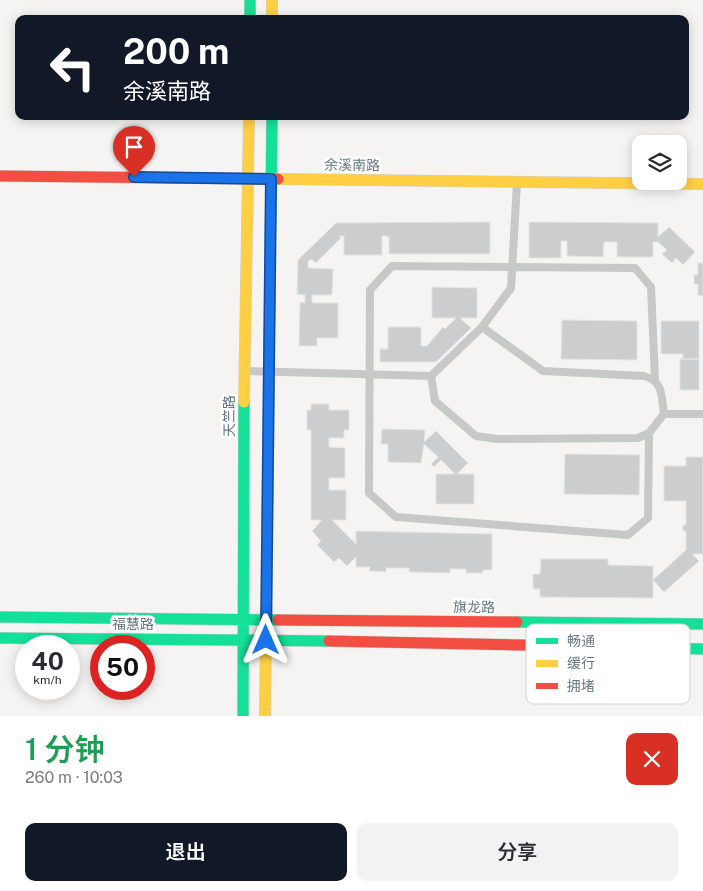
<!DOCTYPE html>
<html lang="zh">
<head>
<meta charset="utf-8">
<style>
  :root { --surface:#fff; --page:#f2f2f3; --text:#2b2b33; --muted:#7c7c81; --accent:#111827 }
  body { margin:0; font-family:"Public Sans","Noto Sans SC",sans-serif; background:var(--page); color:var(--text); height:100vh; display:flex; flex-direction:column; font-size:19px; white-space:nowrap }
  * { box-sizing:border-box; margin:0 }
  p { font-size:16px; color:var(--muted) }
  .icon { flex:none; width:28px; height:28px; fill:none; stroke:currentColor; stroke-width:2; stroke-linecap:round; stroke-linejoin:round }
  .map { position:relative; height:716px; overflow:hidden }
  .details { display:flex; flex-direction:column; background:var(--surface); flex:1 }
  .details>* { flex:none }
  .banner { position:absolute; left:15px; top:15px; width:674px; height:105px; border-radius:10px; box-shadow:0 2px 12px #0003; background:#111827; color:#fff; overflow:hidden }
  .buttons { position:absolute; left:632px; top:135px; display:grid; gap:10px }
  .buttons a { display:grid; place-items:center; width:55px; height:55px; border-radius:10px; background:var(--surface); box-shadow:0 2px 12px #0003; font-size:25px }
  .speed { position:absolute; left:15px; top:635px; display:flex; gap:10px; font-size:25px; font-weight:700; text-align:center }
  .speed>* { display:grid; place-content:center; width:65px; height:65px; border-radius:50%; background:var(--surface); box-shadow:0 2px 12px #0003; line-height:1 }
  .speed small { font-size:12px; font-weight:400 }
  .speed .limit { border:8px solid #d22; background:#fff; color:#111 }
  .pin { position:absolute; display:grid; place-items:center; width:42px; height:42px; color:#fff; margin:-51px -21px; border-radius:50% 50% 50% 0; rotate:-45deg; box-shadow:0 0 5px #0007 }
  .pin .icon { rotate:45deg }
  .me { position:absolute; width:55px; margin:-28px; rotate:0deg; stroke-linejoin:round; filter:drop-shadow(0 0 4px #0008) }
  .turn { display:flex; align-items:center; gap:18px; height:105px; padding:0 25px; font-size:22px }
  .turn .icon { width:65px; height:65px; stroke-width:2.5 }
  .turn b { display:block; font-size:35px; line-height:42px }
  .round { display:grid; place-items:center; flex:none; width:52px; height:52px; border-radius:10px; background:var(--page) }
  .summary { display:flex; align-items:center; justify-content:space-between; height:85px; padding:0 25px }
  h1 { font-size:30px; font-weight:600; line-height:38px; color:#1e9e55 }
  .action { display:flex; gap:10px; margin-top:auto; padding:10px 25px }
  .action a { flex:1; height:58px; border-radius:10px; background:var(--accent); color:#fff; font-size:20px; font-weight:600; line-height:58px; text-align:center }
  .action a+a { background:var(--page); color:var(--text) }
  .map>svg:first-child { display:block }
</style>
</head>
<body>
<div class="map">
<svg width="703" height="716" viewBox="0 0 703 716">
  <rect width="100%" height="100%" fill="#f5f4f3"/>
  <path fill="#cccdce" stroke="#e4e4e3" d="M490,222V254H389V237L386,236H382V255H344V236H339L341,238L316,263L311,259L308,262V268L333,269L332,295H312V303H338V338H317V346H299L300,302L305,303V295L297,294L298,260L336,223Z
    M529,222L658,223V237L669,227L695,252L683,265L676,258L672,263L662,254L667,250L658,242H653V257H617V242H604L603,257L567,256V241H561V258H529Z
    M698,263H703V296L698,295V284H694V275H698Z
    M432,287L477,288V318H460L471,328L436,362H380V349H388V327H421V346H427L443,327L445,329L456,318H432Z
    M562,320L637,321V360L561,359Z
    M661,321H699V359H683V354H661Z
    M680,359H699V390H680Z
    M311,404H329V410H349V430H344V438H329V447L345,448V478H329V490H346V520H332L356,544V531L492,534V570H483L482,573H466V569H450V573L409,572V568H386V572L369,571L370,567H356V557L347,566L339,558L334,562L317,545L321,541L312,531L322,520H311V430H307V410H311Z
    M382,429L425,430L424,442L436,431L468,463L457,474H474V504H436V474H455L441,460L434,467L431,464L438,457L424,444L421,463L388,462V444H381Z
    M565,454L640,455L639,495L564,494Z
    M686,457H703V554H692L699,561L664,592L653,580L686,550V531H683V525H686V501H664V466H686Z
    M541,559H608V565L653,566V598L540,597V589H533V574H540Z"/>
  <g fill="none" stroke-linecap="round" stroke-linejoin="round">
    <defs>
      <path id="fast" d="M250,0V19
        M269,371L272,116
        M0,617L278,620
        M517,622L703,624
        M0,638L329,641
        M619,647L703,649
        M243,716L244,402"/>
      <path id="slow" d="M272,0V19
        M278,179L703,184
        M244,402L249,116
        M265,716L269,371"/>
      <path id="jam" d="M0,176L278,179
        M278,620L517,622
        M329,641L619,647"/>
    </defs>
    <use href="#fast" stroke="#d0d1d1" stroke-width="12"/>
    <use href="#slow" stroke="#d0d1d1" stroke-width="12"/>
    <use href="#jam" stroke="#d0d1d1" stroke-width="12"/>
    <path stroke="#c7c8c8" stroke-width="8" d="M244,371L431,376L482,327L511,288L517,183
      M431,376L435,401L476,436L497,439L638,438L649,433L664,414C661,395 664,382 644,376L543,371L482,327
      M664,414H703
      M649,433L648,518L628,535L396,517L369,493L370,290L392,266L635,268L651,287L655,379"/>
    <use href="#fast" stroke="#16e098" stroke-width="11"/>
    <use href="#slow" stroke="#ffcf43" stroke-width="11"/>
    <use href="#jam" stroke="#f24e42" stroke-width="11"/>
  </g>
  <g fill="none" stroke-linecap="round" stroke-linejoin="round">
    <defs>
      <path id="route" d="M134,177L271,179L266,640"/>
    </defs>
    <use href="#route" stroke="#114b97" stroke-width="12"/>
    <use href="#route" stroke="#1a73e8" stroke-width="9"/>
  </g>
  <g text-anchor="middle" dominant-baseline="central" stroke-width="5" stroke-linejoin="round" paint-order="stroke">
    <g font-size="14" fill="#667782" stroke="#fff">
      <text transform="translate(352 165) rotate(1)">余溪南路</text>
      <text transform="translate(229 416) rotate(-90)">天竺路</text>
      <text transform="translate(474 607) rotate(1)">旗龙路</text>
      <text x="133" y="624">福慧路</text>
    </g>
  </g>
  <rect x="526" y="624" width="164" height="80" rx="8" fill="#fff" stroke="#d1d6da" stroke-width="1"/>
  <rect x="536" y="638" width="22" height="6" fill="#16e098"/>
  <rect x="536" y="660" width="22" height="7" fill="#ffcf43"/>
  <rect x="536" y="683" width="22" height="6" fill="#f24e42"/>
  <g font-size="14" fill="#667782">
    <text x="567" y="646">畅通</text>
    <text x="567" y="668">缓行</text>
    <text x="567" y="691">拥堵</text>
  </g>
</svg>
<div class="buttons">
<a><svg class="icon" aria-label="layers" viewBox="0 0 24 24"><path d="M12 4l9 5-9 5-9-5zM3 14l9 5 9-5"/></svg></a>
</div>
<div class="speed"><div>40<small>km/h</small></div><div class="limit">50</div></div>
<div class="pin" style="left:134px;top:177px;background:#d93025"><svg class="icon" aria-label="arrive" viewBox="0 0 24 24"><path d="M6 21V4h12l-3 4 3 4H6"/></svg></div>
<svg class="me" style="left:266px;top:640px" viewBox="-20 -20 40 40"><path d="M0-17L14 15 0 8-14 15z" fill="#1a73e8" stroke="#fff" stroke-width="4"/></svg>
<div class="banner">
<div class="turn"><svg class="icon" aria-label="left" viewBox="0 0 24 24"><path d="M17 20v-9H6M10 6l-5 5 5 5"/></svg><div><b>200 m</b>余溪南路</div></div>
</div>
</div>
<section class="details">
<div class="summary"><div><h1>1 分钟</h1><p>260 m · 10:03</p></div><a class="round" style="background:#d93025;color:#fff"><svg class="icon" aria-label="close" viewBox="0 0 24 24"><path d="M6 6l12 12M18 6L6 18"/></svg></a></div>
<div class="action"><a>退出</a><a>分享</a></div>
</section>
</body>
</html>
